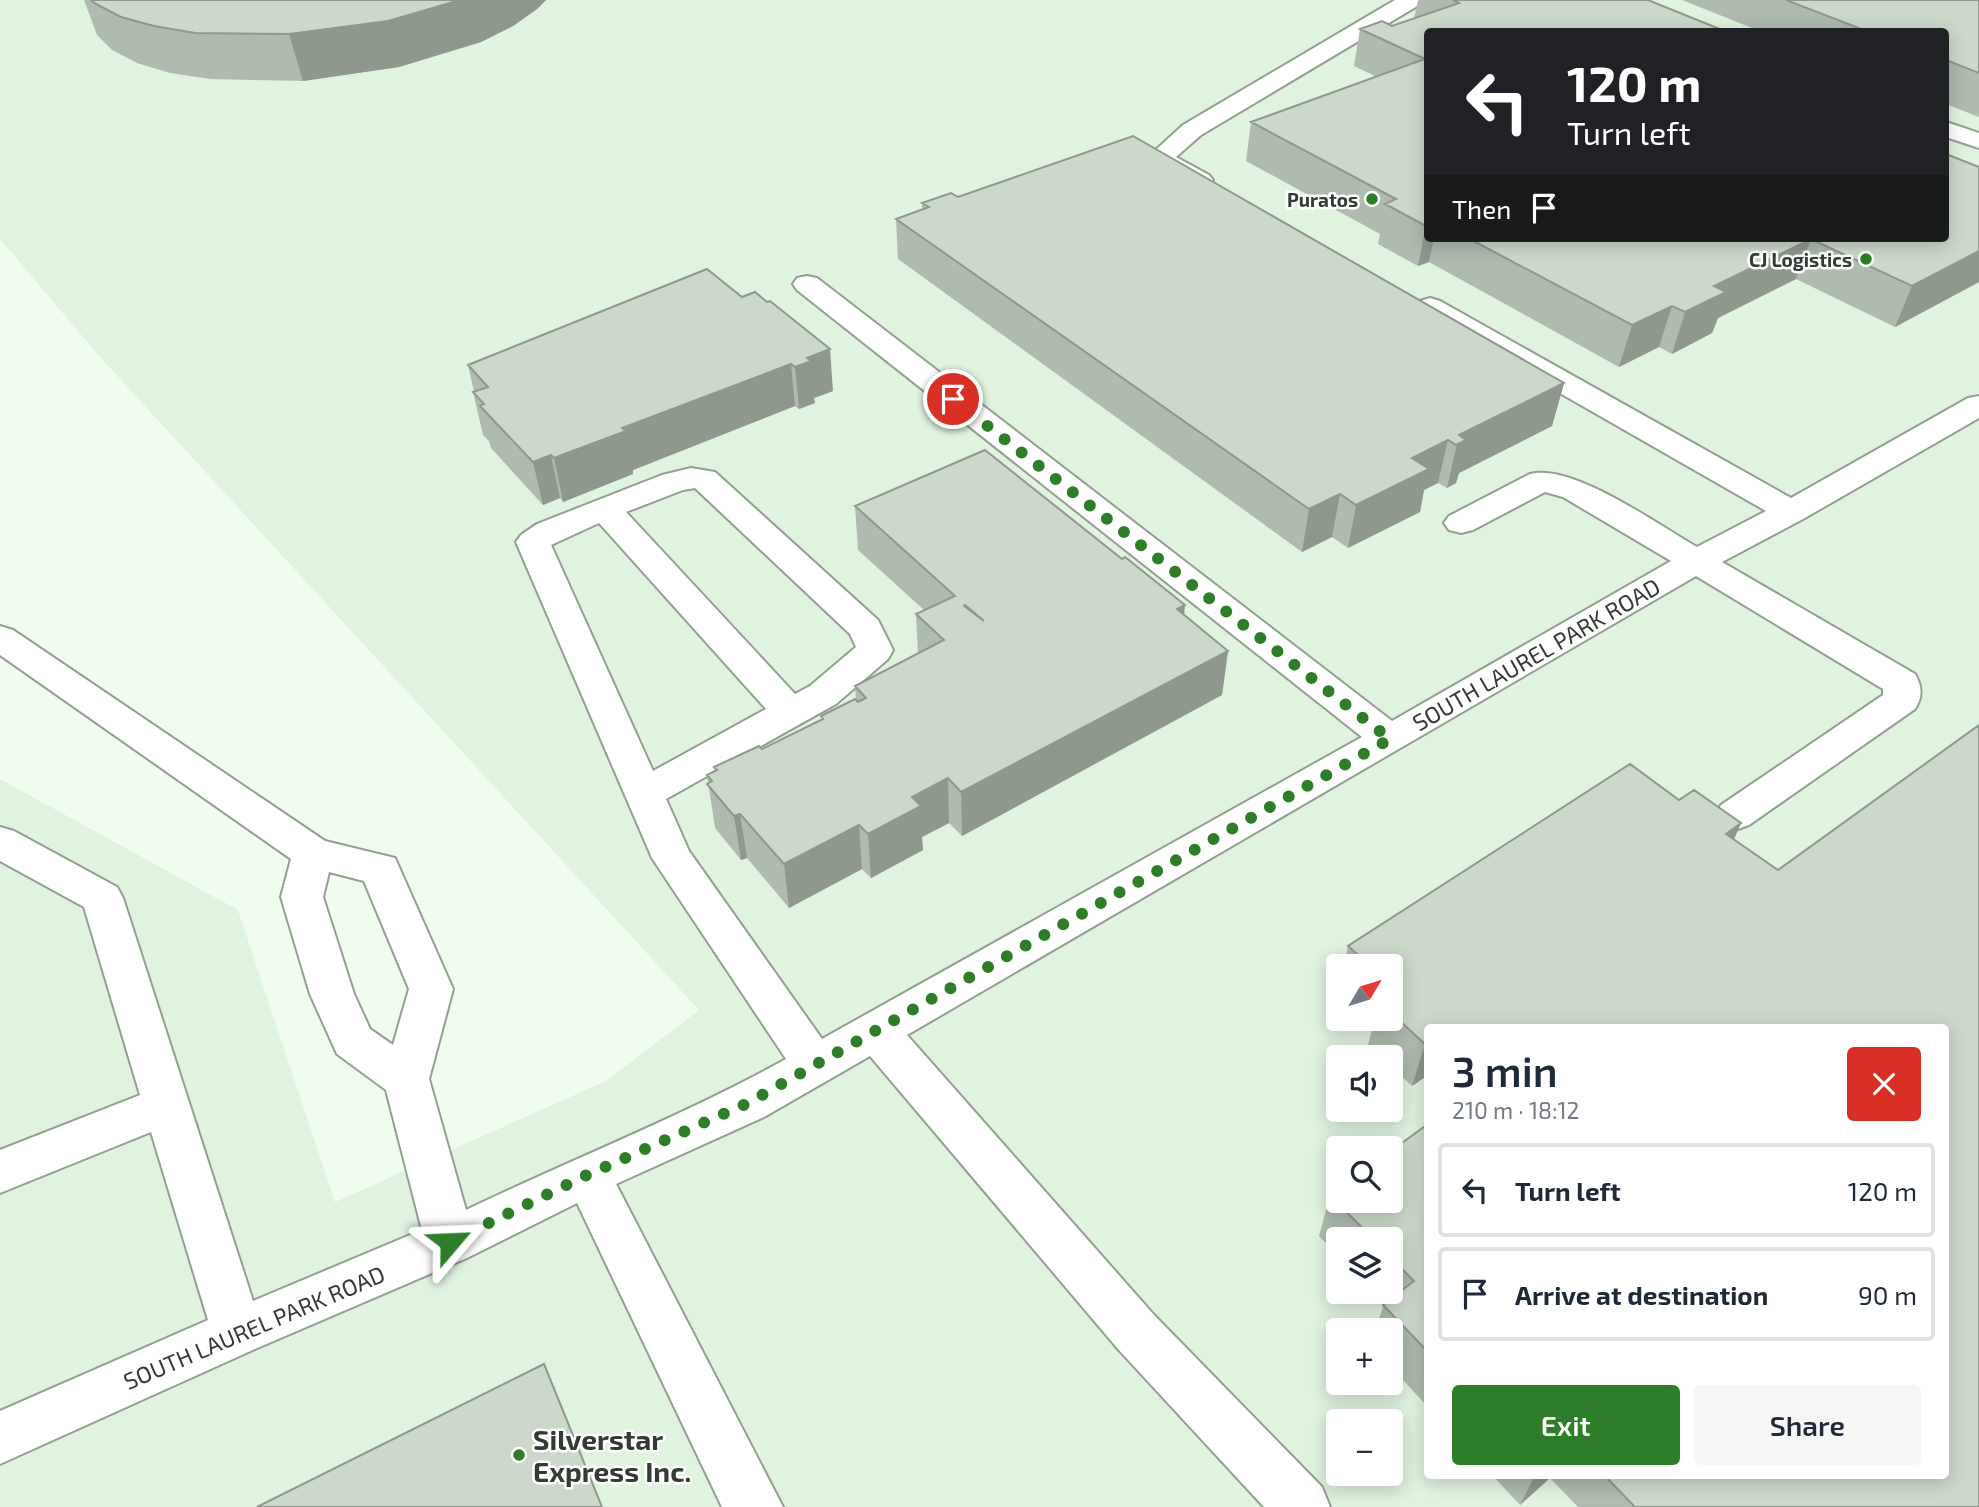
<!DOCTYPE html>
<html lang="en">
<head>
<meta charset="utf-8">
<style>
  :root { --surface:#fff; --page:#f6f6f7; --text:#1f2937; --muted:#747a83; --line:#e0e1e3; --accent:#2e7e29 }
  body { margin:0; font-family:"Exo 2",sans-serif; background:var(--page); color:var(--text); height:100vh; display:flex; flex-direction:column; font-size:26px; white-space:nowrap }
  * { box-sizing:border-box; margin:0 }
  p { font-size:23px; color:var(--muted) }
  .icon { flex:none; width:38px; height:38px; fill:none; stroke:currentColor; stroke-width:2; stroke-linecap:round; stroke-linejoin:round }
  .map { position:relative; flex:1; overflow:hidden }
  .details { position:absolute; left:1424px; top:1024px; width:525px; height:455px; display:flex; flex-direction:column; background:var(--surface); border-radius:7px; box-shadow:0 4px 18px #0003 }
  .details>* { flex:none }
  .banner { position:absolute; left:1424px; top:28px; width:525px; height:214px; border-radius:7px; box-shadow:0 4px 18px #0003; background:#202124; color:#fff; overflow:hidden }
  .needle { width:46px; rotate:52deg }
  .buttons { position:absolute; left:1326px; top:954px; display:grid; gap:14px }
  .buttons a { display:grid; place-items:center; width:77px; height:77px; border-radius:7px; background:var(--surface); box-shadow:0 4px 18px #0003; font-size:35px }
  .pin { position:absolute; display:grid; place-items:center; width:60px; height:60px; color:#fff; margin:-30px; border:4px solid #fff; border-radius:50%; box-shadow:0 2px 7px #0007 }
  .me { position:absolute; width:77px; margin:-38px; rotate:64deg; stroke-linejoin:round; filter:drop-shadow(0 0 5px #0008) }
  .turn { display:flex; align-items:center; gap:24px; height:147px; padding:0 28px; font-size:32px }
  .turn .icon { width:91px; height:91px; stroke-width:2.5 }
  .turn b { display:block; font-size:49px; line-height:60px }
  .then { display:flex; align-items:center; height:66px; padding:0 28px; background:#0003; gap:14px; font-size:26px }
  .round { display:grid; place-items:center; flex:none; width:74px; height:74px; border-radius:7px; background:var(--page) }
  .headline { display:flex; align-items:center; justify-content:space-between; height:119px; padding:0 28px }
  h1 { font-size:42px; font-weight:600; line-height:52px }
  .cta { display:flex; gap:14px; margin-top:auto; padding:14px 28px }
  .cta a { flex:1; height:80px; border-radius:7px; background:var(--accent); color:#fff; font-size:28px; font-weight:600; line-height:80px; text-align:center }
  .cta a+a { background:var(--page); color:var(--text) }
  ul { padding:0; list-style:none }
  li { display:flex; align-items:center; gap:21px; height:94px; margin:0 14px 10px; padding:0 14px; border:4px solid var(--line); border-radius:7px }
  li div { flex:1 }
  li b { display:block; font-size:26px }
  li em { font-style:normal }
  .map>svg:first-child { display:block }
</style>
</head>
<body>
<div class="map">
<svg width="1979" height="1507" viewBox="0 0 1979 1507">
  <rect width="100%" height="100%" fill="#f0fdee"/>
  <path fill="#e0f3df" fill-rule="evenodd" d="M0,0H1979V1507H0V779L238,910L335,1202L606,1081L699,1010L100,357L0,239ZM1428,32H1946V238H1428ZM1339,966H1391V1018H1339ZM1428,1027H1946V1475H1428ZM1339,1057H1391V1110H1339ZM1339,1148H1391V1200H1339ZM1339,1239H1391V1292H1339ZM1339,1330H1391V1382H1339ZM1339,1421H1391V1474H1339Z"/>
  <g fill="none" stroke-linecap="round" stroke-linejoin="round">
    <defs>
      <path id="minor" d="M1395,0H1422L1419,5L1201,135L1176,157L1209,175L1213,180L1209,185C1189,190 1168,173 1151,163L1147,158L1183,125Z
        M1946,122L1979,133V148L1946,137Z
        M807,276L817,278L1392,721L1671,561L1563,497L1545,492L1473,530L1461,533L1449,530L1444,523L1449,516L1530,474C1573,463 1658,525 1697,547L1766,511L1420,313L1416,307L1420,301L1430,298L1440,301L1791,498L1968,398L1979,396V418L1803,519L1722,562L1915,674C1922,686 1923,697 1915,709L1749,825L1735,830L1721,825L1715,815L1721,805L1883,695V689L1696,576L907,1035L1154,1315L1322,1487L1330,1507H1264L1118,1349L870,1056L764,1117L616,1184L783,1507H722L577,1203L467,1258L255,1349L0,1464V1411L208,1320L151,1132L0,1193V1150L140,1095L84,907L0,861V827L14,831L117,887L123,898L253,1301L422,1230L386,1090L337,1054L310,994L281,897L291,859L0,655V626L13,630L325,841L395,858L453,989L429,1079L466,1210C572,1159 683,1116 786,1059L652,858L516,542L521,535L537,524L662,475L691,468L715,472L878,620L893,650L888,659L836,704L666,799L689,851L822,1039L1362,737L797,290L793,284L797,278ZM695,488L850,634L856,647L810,686L795,694L626,512L683,490ZM599,523L766,709L653,771L551,545ZM329,872L364,881L409,989L393,1045L370,1029L354,994L323,897Z"/>
    </defs>
    <use href="#minor" stroke="#939f91" stroke-width="4"/>
    <use href="#minor" fill="#fff" fill-rule="evenodd"/>
  </g>
  <path fill="#afbbae" d="M84,0H546L537,9L513,26L481,42L399,67L303,81L210,79L170,73L137,63L112,50L97,35Z
    M1418,0H1648L1727,32H1428V238H1946V154L1979,167V282L1895,327L1796,279L1718,318L1712,333L1672,354L1659,347L1619,367L1429,262L1418,266L1378,244L1380,234L1246,161L1251,122L1377,77L1354,66L1360,29L1382,21L1392,26L1414,18Z
    M1682,0H1979V117L1946,104V32H1762Z
    M958,197L1564,383L1552,426L1459,473L1456,483L1447,488L1438,483L1424,490L1420,512L1348,548L1332,537L1302,552L898,259L896,219L922,210V203Z
    M707,269L833,391L814,398L815,403L799,409L795,406L633,470V474L563,502L560,498L543,505L491,448L489,441L483,435L473,392H474L468,365Z
    M855,506L1184,615L1228,651L1222,695L962,836L949,823L922,837L923,850L871,878L862,869L789,908L747,858L741,860L715,828L707,775L715,771L714,767L762,749L822,720L821,716L856,700L855,686L918,654L916,614L924,610L858,550Z
    M1979,725V1507H1578L1550,1478L1520,1505L1492,1475H1946V1027H1428V1075L1412,1086L1391,1067V1057H1380L1368,1045L1374,1022L1369,1018H1391V966H1344L1348,946L1630,764L1679,800L1694,790L1741,823L1734,839L1778,870Z
    M1428,1124V1407L1391,1367V1330H1375L1384,1304L1372,1292H1391V1239H1339V1257L1319,1236L1330,1195Z"/>
  <path fill="#8f988d" d="M460,0H546L537,9L513,26L481,42L399,67L303,81L289,34Z
    M1428,225V238H1434L1429,262L1418,266L1426,226Z
    M1811,239L1796,279L1718,318L1712,333L1672,354L1685,312L1714,286Z
    M1979,251V282L1895,327L1912,286Z
    M1672,306L1659,347L1619,367L1632,325Z
    M830,349L833,391L814,398L815,403L799,409L795,367L807,358Z
    M791,364L795,406L633,470V474L563,502L554,458L622,428Z
    M1564,383L1552,426L1459,473L1456,483L1447,488L1459,435Z
    M1448,440L1438,483L1424,490L1420,512L1348,548L1356,505L1412,458Z
    M551,455L560,498L543,505L533,462Z
    M1340,494L1332,537L1302,552L1309,509Z
    M1185,605L1181,649L1177,609Z
    M1228,651L1222,695L962,836L961,792Z
    M948,778L949,823L922,837L923,850L871,878L868,834L912,797Z
    M740,814L747,858L741,860L734,816Z
    M1741,823L1722,867L1726,834Z
    M859,825L862,869L789,908L784,864Z
    M1428,1041V1075L1412,1086L1425,1044Z
    M1535,1475H1551L1550,1478L1520,1505Z"/>
  <path fill="#ccd9ca" stroke="#8f988d" stroke-width="2" fill-rule="evenodd" d="M91,0H460L388,21L289,34L195,33L154,26L121,17L96,4Z
    M1453,0H1648L1727,32H1428V225L1426,226L1385,204L1396,199L1251,122L1425,59L1360,29L1382,21L1392,26L1459,3Z
    M1786,0H1979V73L1946,60V32H1869Z
    M1133,136L1564,383L1459,435L1466,440L1456,445L1448,440L1412,458L1429,469L1356,505L1340,494L1309,509L896,219L929,207L922,203L951,193L958,197Z
    M1946,154L1979,167V251L1912,286L1811,239L1714,286L1726,292L1685,312L1672,306L1632,325L1468,238H1946Z
    M707,269L742,297L755,292L767,302L770,301L830,349L807,358L811,361L795,367L791,364L622,428L626,431L554,458L551,455L533,462L480,406L484,404L473,392L488,387L468,365Z
    M985,450L1122,559L1125,557L1185,605L1177,609L1228,651L961,792L948,778L912,797L921,806L868,834L859,825L784,864L740,814L734,816L707,784L712,781L707,775L717,770L714,767L759,746L762,749L823,719L821,716L855,699L858,702L866,698L855,686L944,640L916,614L955,596L855,506ZM965,605L984,621L964,606Z
    M1979,725V1507H1635L1604,1475H1946V1027H1428V1041L1425,1044L1391,1013V994L1397,990L1391,985V966H1370L1348,946L1630,764L1679,800L1694,790L1741,823L1726,834L1778,870Z
    M1428,1124V1352L1383,1305L1414,1281L1391,1258V1239H1373L1330,1195L1339,1189V1200H1391V1151Z
    M544,1364L602,1507H257Z"/>
  <g fill="none" stroke-linecap="round" stroke-linejoin="round">
    <path stroke="#2e7e29" stroke-width="12" stroke-dasharray="0 21.6" d="M450,1242L587,1175L748,1103L1390,739L953,399"/>
  </g>
  <g fill="#2e7e29" stroke="#fff" stroke-width="2.5">
    <circle cx="1372" cy="199" r="7"/>
    <circle cx="1866" cy="259" r="7"/>
    <circle cx="519" cy="1455" r="7"/>
  </g>
  <g text-anchor="middle" dominant-baseline="central" stroke-width="5" stroke-linejoin="round" paint-order="stroke">
    <g font-size="19" font-weight="bold" fill="#343a34" stroke="#fff" text-anchor="end">
      <text x="1358" y="199">Puratos</text>
      <text x="1852" y="259">CJ Logistics</text>
    </g>
    <g font-size="23" fill="#343a34" stroke="#fff">
      <text transform="translate(1536 654) rotate(-30)">SOUTH LAUREL PARK ROAD</text>
      <text transform="translate(254 1327) rotate(-23)">SOUTH LAUREL PARK ROAD</text>
    </g>
    <g font-size="28" font-weight="bold" fill="#343a34" stroke="#fff" text-anchor="start">
      <text x="533" y="1439">Silverstar<tspan x="533" dy="32">Express Inc.</tspan></text>
    </g>
  </g>
</svg>
<div class="buttons">
<a><svg class="needle" viewBox="-14 -14 28 28"><path d="M0-13l5 13h-10z" fill="#e53935"/><path d="M0 13l5-13h-10z" fill="#747a83"/></svg></a>
<a><svg class="icon" aria-label="sound" viewBox="0 0 24 24"><path d="M4 9h4l5-4v14l-5-4H4zM17 9q2 3 0 6"/></svg></a>
<a><svg class="icon" aria-label="search" viewBox="0 0 24 24"><circle cx="10" cy="10" r="6"/><path d="M15 15l6 6"/></svg></a>
<a><svg class="icon" aria-label="layers" viewBox="0 0 24 24"><path d="M12 4l9 5-9 5-9-5zM3 14l9 5 9-5"/></svg></a>
<a>+</a>
<a>−</a>
</div>
<div class="pin" style="left:953px;top:399px;background:#d93025"><svg class="icon" aria-label="arrive" viewBox="0 0 24 24"><path d="M6 21V4h12l-3 4 3 4H6"/></svg></div>
<svg class="me" style="left:450px;top:1242px" viewBox="-20 -20 40 40"><path d="M0-17L14 15 0 8-14 15z" fill="#2e7e29" stroke="#fff" stroke-width="4"/></svg>
<div class="banner">
<div class="turn"><svg class="icon" aria-label="left" viewBox="0 0 24 24"><path d="M17 20v-9H6M10 6l-5 5 5 5"/></svg><div><b>120 m</b>Turn left</div></div>
<div class="then">Then<svg class="icon" aria-label="arrive" viewBox="0 0 24 24"><path d="M6 21V4h12l-3 4 3 4H6"/></svg></div>
</div>
<section class="details">
<div class="headline"><div><h1>3 min</h1><p>210 m · 18:12</p></div><a class="round" style="background:#d93025;color:#fff"><svg class="icon" aria-label="close" viewBox="0 0 24 24"><path d="M6 6l12 12M18 6L6 18"/></svg></a></div>
<ul>
<li><svg class="icon" aria-label="left" viewBox="0 0 24 24"><path d="M17 20v-9H6M10 6l-5 5 5 5"/></svg><div><b>Turn left</b></div><em>120 m</em></li>
<li><svg class="icon" aria-label="arrive" viewBox="0 0 24 24"><path d="M6 21V4h12l-3 4 3 4H6"/></svg><div><b>Arrive at destination</b></div><em>90 m</em></li>
</ul>
<div class="cta"><a>Exit</a><a>Share</a></div>
</section>
</div>
</body>
</html>
